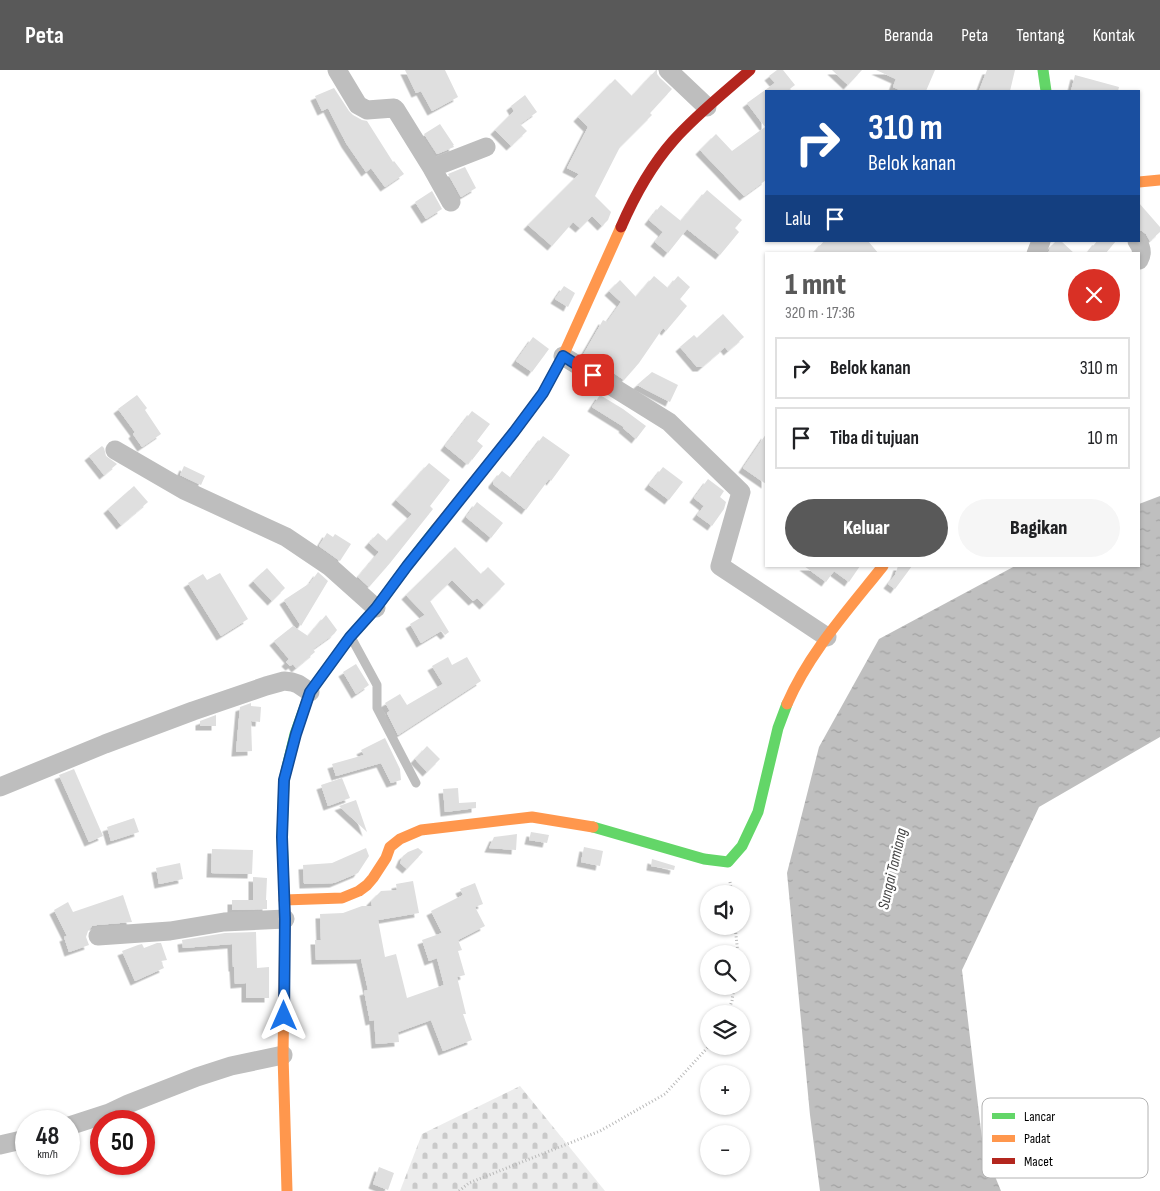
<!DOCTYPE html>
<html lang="id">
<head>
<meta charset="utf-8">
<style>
  :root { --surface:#fff; --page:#f6f6f6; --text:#202124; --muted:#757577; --line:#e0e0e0; --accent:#595959 }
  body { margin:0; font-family:"Sofia Sans Condensed",sans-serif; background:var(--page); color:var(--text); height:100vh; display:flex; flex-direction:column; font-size:19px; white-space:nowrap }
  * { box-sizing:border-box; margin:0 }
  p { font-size:16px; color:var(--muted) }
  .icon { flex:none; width:28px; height:28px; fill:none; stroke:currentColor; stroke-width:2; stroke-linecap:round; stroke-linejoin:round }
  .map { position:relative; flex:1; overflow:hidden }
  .side { position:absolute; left:765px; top:182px; width:375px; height:315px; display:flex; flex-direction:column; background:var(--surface); border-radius:0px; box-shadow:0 1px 4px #0004 }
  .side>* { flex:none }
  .banner { position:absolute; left:765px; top:20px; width:375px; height:152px; border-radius:0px; box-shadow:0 1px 4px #0004; background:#1a4fa0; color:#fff; overflow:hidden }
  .buttons { position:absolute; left:700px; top:815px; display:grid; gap:10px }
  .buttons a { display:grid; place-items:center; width:50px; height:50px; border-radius:50%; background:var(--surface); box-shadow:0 1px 4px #0004; font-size:25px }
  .speed { position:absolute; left:15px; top:1040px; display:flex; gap:10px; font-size:25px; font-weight:700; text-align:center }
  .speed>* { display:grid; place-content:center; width:65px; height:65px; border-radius:50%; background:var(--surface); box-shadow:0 1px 4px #0004; line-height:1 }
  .speed small { font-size:12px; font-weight:400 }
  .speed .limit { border:8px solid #d22; background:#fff; color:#111 }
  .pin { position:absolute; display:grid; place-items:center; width:42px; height:42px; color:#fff; margin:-21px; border-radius:10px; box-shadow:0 2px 8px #0006 }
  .me { position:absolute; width:55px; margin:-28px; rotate:0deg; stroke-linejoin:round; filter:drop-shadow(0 0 4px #0008) }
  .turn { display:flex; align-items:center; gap:18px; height:105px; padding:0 20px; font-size:22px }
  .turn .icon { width:65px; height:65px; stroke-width:2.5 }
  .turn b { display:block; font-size:35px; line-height:42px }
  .then { display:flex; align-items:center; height:48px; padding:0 20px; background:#0003; gap:10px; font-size:19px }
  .round { display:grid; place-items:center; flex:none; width:52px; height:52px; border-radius:26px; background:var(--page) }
  .headline { display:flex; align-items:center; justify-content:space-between; height:85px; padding:0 20px }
  h1 { font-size:30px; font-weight:800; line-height:38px; color:var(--accent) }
  .cta { display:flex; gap:10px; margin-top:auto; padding:10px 20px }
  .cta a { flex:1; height:58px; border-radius:30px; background:var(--accent); color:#fff; font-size:20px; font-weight:800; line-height:58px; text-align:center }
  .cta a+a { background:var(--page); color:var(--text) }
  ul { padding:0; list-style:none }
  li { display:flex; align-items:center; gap:15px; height:62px; margin:0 10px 8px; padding:0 10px; border:2px solid var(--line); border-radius:0px }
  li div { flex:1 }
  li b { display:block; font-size:19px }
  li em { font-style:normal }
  header { display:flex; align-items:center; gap:30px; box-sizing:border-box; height:70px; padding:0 25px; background:var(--accent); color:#fff }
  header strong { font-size:24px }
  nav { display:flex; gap:28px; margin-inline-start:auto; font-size:18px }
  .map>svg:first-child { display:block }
</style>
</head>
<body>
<header>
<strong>Peta</strong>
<nav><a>Beranda</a><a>Peta</a><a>Tentang</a><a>Kontak</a></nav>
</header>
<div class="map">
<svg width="1160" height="1121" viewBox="0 0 1160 1121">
  <defs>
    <pattern id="cemetery-stones" width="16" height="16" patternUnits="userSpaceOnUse" patternTransform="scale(1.25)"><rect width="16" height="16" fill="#ececec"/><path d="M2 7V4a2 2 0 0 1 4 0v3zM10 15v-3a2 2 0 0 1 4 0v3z" fill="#c9c9c9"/></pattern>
    <pattern id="water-ripples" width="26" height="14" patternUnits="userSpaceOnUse" patternTransform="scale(1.25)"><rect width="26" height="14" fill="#bfbfbf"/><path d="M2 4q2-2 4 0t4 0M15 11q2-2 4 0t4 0" fill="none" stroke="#a2a2a2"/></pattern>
    <filter id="shadow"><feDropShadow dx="-4.5" dy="4.5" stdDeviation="0" flood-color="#0004"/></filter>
  </defs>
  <rect width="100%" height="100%" fill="#fff"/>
  <path fill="url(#cemetery-stones)" d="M520,1016L605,1121H400L422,1064Z"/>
  <path fill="url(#water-ripples)" d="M1160,426V667L1039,737L962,900L983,1077L1001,1121H820L810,1045L787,803L819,677L879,569L1015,496H1139V434Z"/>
  <path fill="#dfdfdf" filter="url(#shadow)" d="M405,0H445L458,27L432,41L421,21L416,23Z
    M656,0H657V4L660,8L672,19L650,43L652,45L620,77L595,126L611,142L608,150L602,156L592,146L580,158L573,152L552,176L528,155L579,104L567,98L588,57L578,47L615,9L632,26Z
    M777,0H783L795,15L787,21H766V110L744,126L700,80L716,64L732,81L765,57L747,33L775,13L769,6Z
    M832,0H862L848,15Z
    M876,0H935L926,21H902L893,17L896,9Z
    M987,0H1015L1010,21H979Z
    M1075,5L1119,17L1118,21H1071Z
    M334,18L349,41L353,45L362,50L367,51L393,92L394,91L404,104L385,117L371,98L366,102L346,73L328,38L322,41L315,26Z
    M525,25L537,42L520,54L527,61L511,76L495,60L514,41L511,36Z
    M440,54L454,75H453L454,77L437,84L424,64Z
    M465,97L476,118L461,127L448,104Z
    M707,120L742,150L735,158L739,162L720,185L687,159L668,183L655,172L663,162L649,150L661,135L681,151Z
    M432,121L442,139L426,149L415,132Z
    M1139,133L1160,157V162L1150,171L1146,164L1142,161L1139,160Z
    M824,171H868L879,184H813Z
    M1056,171H1061L1075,184H1048L1051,176Z
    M1097,171H1116L1105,184H1087Z
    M654,206L668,218L678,206L690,217L680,229L687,236L666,261L663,258L639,293L624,310L602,295L601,296L583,285L603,250L607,252L621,232L609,221L620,210L636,227Z
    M564,216L575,223L568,237L555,229Z
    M723,244L744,267L728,281L725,277L702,297H697L680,277L694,265L697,268Z
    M533,267L549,279L532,302L516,291Z
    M652,302L678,315L670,332L637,315Z
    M137,325L147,338L145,340L161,364L142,377L133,364L135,362L118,339Z
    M600,325L623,339L646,356L636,369L623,358L624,357L592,337Z
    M472,341L490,354L477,371L483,376L472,390L471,389L467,394L445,376Z
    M766,364V414L743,398Z
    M543,366L570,385L551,411L549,409L526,440L493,414V412L502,401L511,408Z
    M102,376L104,378L106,386L117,394L104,405L89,386Z
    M429,393L450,410L430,436L433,439L390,493L369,517L358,507L379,482L369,473L378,463L387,471L412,444L396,430Z
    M184,396L205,406L201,415L180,405Z
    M663,397L683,412L669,430L649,415Z
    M708,409L724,421L720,427L726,432L724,439L712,456L697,445L704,436L694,428Z
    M134,416L148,432L121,455L108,439Z
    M477,432L503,453L491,468L466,447Z
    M327,463L333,467L335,464L351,474L340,491L319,476Z
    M455,477L481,504L488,497L505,514L484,535L477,528L473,531L452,510L430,531L449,562L445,565L441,561L421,573L410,554L425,545L406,525Z
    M804,496H860L849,512L834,501L826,512Z
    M898,496H912L895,519L888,514L895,505Z
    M267,498L285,518L272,531L253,511Z
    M318,502L328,511L301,556L284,530L310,513Z
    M220,503L248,549L221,566L188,513L203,504L207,510Z
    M326,545L337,560L334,564L313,579L315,582L296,598L293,594L290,596L286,592L289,589L274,571L293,556L308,566Z
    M448,587L452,595L467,587L481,611L398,665L387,643L390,641L385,633L400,624L407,635L443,614L432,596Z
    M356,594L369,615L356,624L343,602Z
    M251,633V636L261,637L260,652L251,651L252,681L236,682L240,637Z
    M216,645V656H200V651Z
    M385,668L400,699L401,710L391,713L381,693L336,706L332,694L364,685L361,680Z
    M427,676L440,689L427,702L415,689Z
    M74,699L103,766L89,772L59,705Z
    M342,708L350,728L328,736L321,715Z
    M458,718L459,733L476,732V738L445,742L443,719Z
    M356,730L367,762L339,736Z
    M134,748L139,762L111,771L107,757Z
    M531,762L549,765L547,773L529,770Z
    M517,764L516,780L489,778L494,767Z
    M584,777L603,781L600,796L581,792Z
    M366,778L369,786L358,803L334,813L304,814L303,795L332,793Z
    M418,778L423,782L407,799L400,793L403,786L408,782Z
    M212,779L253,780L252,804L211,803Z
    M652,789L675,796L674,800L651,796Z
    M180,793L183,809L159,814L156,798Z
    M253,807L267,808L266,830H267V839L232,840V830H253Z
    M413,811L419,843L378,850L385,887L396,884L407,928L444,915L437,888L429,891L422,870L442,863L431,841L463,825L460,819L475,813L483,834L475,837L485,856L458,870L462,880L458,881L465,905L457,907L466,944H463L472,970L443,981L431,950L398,962L399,972L376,974L374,950L370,951L364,921L368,920L361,889L316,890L315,870H321L320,844L343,843L362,836H372L371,831L381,821L397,820L396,814Z
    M123,825L132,852L97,855L92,856L88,861L86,867L89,875L69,882L64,867L67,866L54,840L68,832L73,842Z
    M256,862L257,898L269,897V928H246V913L235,914L234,897H233L232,874L183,878L182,870L225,863Z
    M157,873H161L167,890L161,891L164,898L135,911L122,881L138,875L142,874L144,878Z
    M379,1097L394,1103L388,1120L373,1114Z"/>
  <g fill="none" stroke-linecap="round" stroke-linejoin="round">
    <path stroke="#b9b9b9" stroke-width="3" stroke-dasharray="1 2.5" stroke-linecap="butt" d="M730,812L732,824
      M735,856L738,884
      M727,944L732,931L734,916
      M459,1121L469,1113L600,1061L665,1024L709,976"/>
    <path stroke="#bebebe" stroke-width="9" d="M352,569L377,615V638L416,713"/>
    <path stroke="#bebebe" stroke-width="19" d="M337,0L358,35L367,40L394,38L396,40L432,98L451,132
      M668,0L707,37
      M432,98L486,77
      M1137,171C1142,178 1143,183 1139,190
      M1036,184L1041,171
      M563,286L669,352L741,422L720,496L827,567
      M115,380L184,420L286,467L329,496L376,538
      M0,717L105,674L193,641L266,616L284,611L292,612L298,614L310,622
      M98,866L170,861L224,852L285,849
      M69,1056L109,1043L128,1034L197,1007L231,996L283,985
      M0,1075L26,1069"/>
    <path stroke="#63d668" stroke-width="11" d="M1043,0L1046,21
      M593,757L704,789L728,792L742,776L758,742L778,658L787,634
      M283,791L282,767L284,710L295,664L310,622L350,567L376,538L407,496L436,459"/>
    <path stroke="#ff974d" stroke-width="11" d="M1139,112L1160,110
      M436,459L514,362L543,323L563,286L621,157
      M787,634C809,583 848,540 883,496
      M283,791L285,849L283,985L287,1121
      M284,830L342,828L359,821L367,815L373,808L386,788L390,777L400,769L421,760L532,747L593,757"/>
    <path stroke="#b3261e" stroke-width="11" d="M621,157C634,127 651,96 673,71C696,45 724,23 750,0"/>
  </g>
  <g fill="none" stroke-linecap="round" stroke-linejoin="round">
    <defs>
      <path id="route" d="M284,946L285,849L282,767L284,710L296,664L310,622L350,567L376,538L407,496L514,362L543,323L563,286L593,305"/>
    </defs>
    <use href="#route" stroke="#114b97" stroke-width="12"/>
    <use href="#route" stroke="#1a73e8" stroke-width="9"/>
  </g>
  <g text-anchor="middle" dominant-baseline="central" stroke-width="5" stroke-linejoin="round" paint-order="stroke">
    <g font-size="16" font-style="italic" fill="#444" stroke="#fff">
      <text transform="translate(893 799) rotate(-77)">Sungai Tamiang</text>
    </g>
  </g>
  <rect x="982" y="1028" width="166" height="80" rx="8" fill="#fff" stroke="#b2b2b2" stroke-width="1"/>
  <rect x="992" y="1043" width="23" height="6" fill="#63d668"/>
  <rect x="992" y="1065" width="23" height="7" fill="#ff974d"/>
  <rect x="992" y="1088" width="23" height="6" fill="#b3261e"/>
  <g font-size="14" fill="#000">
    <text x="1024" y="1051">Lancar</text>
    <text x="1024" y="1073">Padat</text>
    <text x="1024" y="1096">Macet</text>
  </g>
</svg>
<div class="buttons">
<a><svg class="icon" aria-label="sound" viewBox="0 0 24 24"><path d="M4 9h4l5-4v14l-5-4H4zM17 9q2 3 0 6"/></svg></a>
<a><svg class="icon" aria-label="search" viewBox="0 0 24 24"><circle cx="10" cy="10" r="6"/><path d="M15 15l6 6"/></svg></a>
<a><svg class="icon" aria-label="layers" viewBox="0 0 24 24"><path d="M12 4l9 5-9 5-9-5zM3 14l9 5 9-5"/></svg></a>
<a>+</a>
<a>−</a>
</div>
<div class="speed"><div>48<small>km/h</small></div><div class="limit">50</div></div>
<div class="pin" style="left:593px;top:305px;background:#d93025"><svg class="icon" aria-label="arrive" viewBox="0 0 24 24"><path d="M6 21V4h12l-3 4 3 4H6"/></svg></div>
<svg class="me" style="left:284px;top:946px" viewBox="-20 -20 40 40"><path d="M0-17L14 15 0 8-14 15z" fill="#1a73e8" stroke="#fff" stroke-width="4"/></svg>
<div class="banner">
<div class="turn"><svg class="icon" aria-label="right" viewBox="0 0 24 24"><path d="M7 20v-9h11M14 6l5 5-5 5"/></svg><div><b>310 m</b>Belok kanan</div></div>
<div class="then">Lalu<svg class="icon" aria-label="arrive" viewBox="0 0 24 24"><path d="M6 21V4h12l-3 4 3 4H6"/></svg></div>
</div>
<section class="side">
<div class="headline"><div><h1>1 mnt</h1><p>320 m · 17:36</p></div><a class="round" style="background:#d93025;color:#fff"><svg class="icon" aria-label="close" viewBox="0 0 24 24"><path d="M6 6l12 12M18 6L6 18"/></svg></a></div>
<ul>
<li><svg class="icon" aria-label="right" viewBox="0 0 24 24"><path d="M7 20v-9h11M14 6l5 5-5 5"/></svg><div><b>Belok kanan</b></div><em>310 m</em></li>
<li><svg class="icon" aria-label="arrive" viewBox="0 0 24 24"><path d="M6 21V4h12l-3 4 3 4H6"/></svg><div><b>Tiba di tujuan</b></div><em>10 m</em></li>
</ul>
<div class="cta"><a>Keluar</a><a>Bagikan</a></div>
</section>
</div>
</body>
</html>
